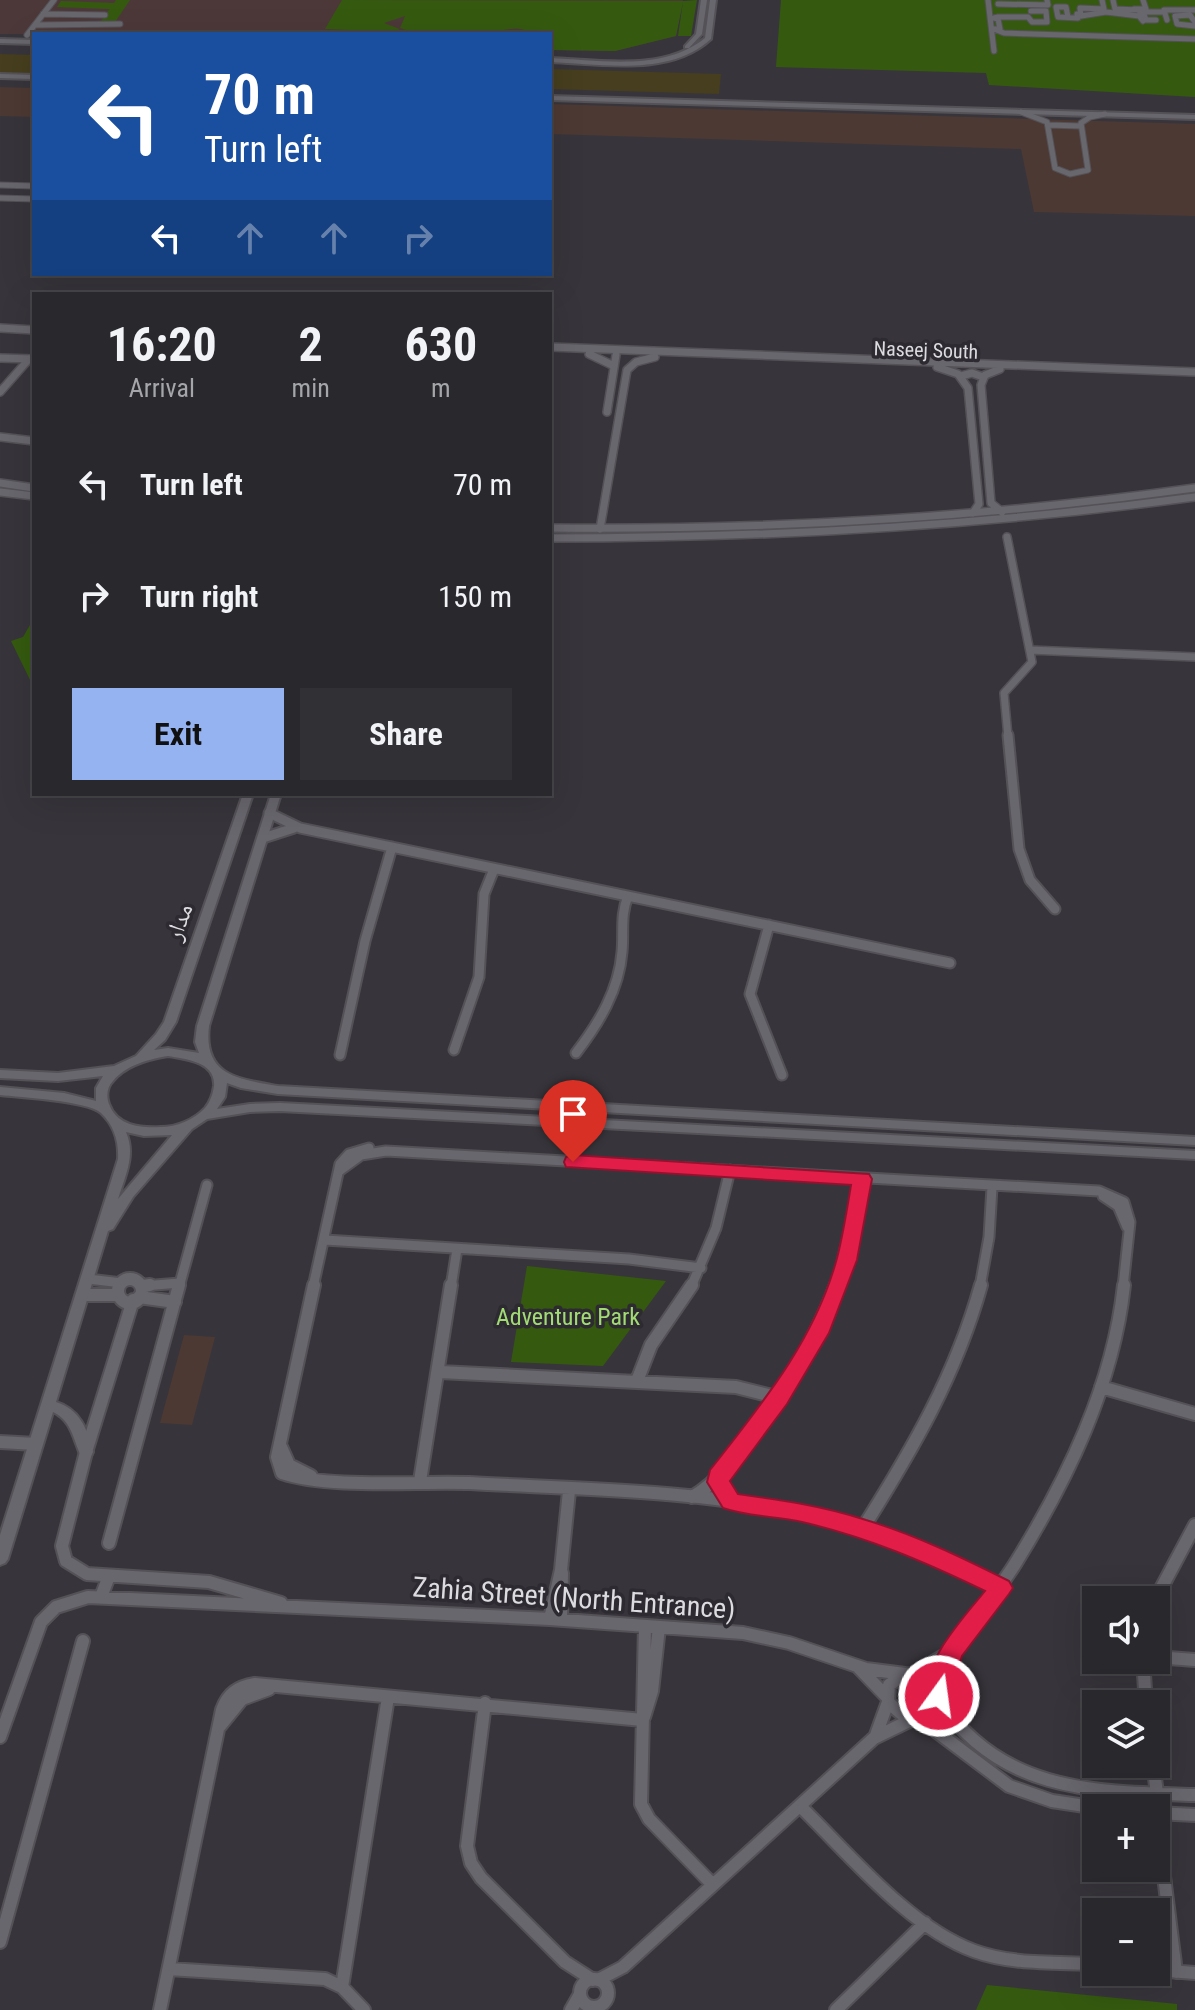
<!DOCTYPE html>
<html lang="en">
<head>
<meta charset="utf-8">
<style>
  :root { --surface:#29282c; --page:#313034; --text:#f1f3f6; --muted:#a5a6a9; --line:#454448; --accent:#95b2f1 }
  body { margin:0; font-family:"Roboto Condensed","Noto Naskh Arabic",sans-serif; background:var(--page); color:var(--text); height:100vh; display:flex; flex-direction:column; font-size:30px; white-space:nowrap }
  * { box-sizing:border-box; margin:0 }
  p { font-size:26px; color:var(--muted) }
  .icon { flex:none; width:44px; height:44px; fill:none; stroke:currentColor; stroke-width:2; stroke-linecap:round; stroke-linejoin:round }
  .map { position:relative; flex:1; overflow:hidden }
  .side { position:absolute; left:32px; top:292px; width:520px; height:504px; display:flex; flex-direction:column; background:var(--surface); border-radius:0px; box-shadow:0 8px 32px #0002,0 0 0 2px var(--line) }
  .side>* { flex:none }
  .hud { position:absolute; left:32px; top:32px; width:520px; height:244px; border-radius:0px; box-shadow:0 8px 32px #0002,0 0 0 2px var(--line); background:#1a4fa0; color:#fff; overflow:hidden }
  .buttons { position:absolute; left:1082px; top:1586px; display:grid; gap:16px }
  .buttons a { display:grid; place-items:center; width:88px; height:88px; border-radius:0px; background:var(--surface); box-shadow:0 8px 32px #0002,0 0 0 2px var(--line); font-size:40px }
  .pin { position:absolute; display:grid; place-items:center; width:68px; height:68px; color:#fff; margin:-82px -34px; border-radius:50% 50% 50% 0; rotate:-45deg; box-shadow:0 0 8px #0007 }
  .pin .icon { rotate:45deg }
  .me { position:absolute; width:88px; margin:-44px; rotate:14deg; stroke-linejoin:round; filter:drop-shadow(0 0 6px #0008) }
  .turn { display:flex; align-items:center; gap:28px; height:168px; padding:0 40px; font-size:36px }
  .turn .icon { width:104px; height:104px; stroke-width:2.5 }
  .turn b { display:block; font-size:56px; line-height:68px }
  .lanes { display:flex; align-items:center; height:76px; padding:0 40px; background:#0003; justify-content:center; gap:40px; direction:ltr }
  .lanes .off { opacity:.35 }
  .eta { display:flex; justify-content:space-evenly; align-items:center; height:136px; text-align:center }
  .eta b { font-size:48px; font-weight:700; line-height:56px }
  .button { display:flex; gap:16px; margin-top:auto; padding:16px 40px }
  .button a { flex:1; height:92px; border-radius:0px; background:var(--accent); color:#111; font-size:32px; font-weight:700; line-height:92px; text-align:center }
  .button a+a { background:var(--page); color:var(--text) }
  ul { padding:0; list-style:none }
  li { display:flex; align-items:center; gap:24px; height:112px; padding:0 40px }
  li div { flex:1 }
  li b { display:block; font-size:30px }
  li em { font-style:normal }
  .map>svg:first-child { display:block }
</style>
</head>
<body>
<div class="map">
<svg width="1195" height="2010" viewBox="0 0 1195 2010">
  <rect width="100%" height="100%" fill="#37353b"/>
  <path fill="#4d3933" d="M0,87L34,88V117L0,116Z
    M550,104L1195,124V216L1034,212L1021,149L550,134Z
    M184,1335L215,1337L192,1425L160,1423Z"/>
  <path fill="#4d3839" d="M0,0H683L676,36L615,51L550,50V34H0Z"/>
  <path fill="#355a0f" d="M116,0H130L115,22H107L103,26L44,23L99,22L109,14H105L110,9L57,7L61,1L114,3Z
    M342,0L684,1L697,0L691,36H678L683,2L676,36L615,51L550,50V34H523L525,30C511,26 502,32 488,32C459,33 429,38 400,28L405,16L384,23L400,29L395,32L325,29Z
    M781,0H1195V97L989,85L986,73L776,67Z
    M34,618V688L11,641L23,637Z
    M527,1266L666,1281L603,1366L511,1362Z
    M987,1985L1177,2004V2010H976Z"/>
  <path fill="#463e1e" d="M0,54L34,55V74L0,73Z
    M550,69L721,74L719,94L550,89Z"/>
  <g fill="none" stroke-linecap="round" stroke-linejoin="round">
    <defs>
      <path id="street-far3" d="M988,0L994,51
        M1102,0L1104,9L1080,8L1081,16L1106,12L1139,16L1143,21L1139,10L1115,9L1113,0
        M998,4L1048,5L1047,0
        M1134,9H1146L1143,0
        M1031,11H1046L1047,22H1032L1028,17H998L994,18L998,19L1000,29H994L1004,33L1195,39
        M43,14L105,15
        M1068,17L1066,7H1056L1058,17L1078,18L1077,14
        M1156,20H1146L1143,12H1164
        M1167,20L1164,10H1195
        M1195,22L1190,15L1175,16L1177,24L1195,26
        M35,25L120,24
        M27,35L54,0
        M1021,112L1047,122L1055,168L1070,174L1088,170L1081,123L1090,117L1105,114
        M1049,125L1080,126
        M0,185L34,186
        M0,198L34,199"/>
      <path id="street-far2" d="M0,328L34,330
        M550,347L1195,372
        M589,354L614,366
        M0,358L33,359
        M937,367L958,374L968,388L979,504L973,513
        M1000,369L985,375L981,385L991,503L1002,512
        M961,376L972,373L983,377
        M0,392L29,359
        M607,412L616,355
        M0,437L34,441
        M0,483L34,488
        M0,492L34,496
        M550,528C766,530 981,518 1195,488
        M600,529L627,370L636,362L655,357
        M1007,537L1032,662L1004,693L1008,737
        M550,538C766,538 981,526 1195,497
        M1030,650L1195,657"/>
      <path id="street-far1" d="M1008,735L1019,849L1030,880L1055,909
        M269,813L300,828L950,963
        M263,838L294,828
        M769,925L750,994L782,1075
        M454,1050L479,977L484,894L494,869
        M576,1053C599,1023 619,990 622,952C624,932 620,915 628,896
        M340,1055L365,941L392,847
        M339,1171L361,1155L386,1151L1099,1191L1124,1202L1130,1222L1123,1287
        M1103,1196L1118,1206L1127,1227
        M325,1240L629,1259L701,1268
        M88,1279L122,1283
        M143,1286L180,1283
        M179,1287L207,1185
        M313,1287L340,1164L349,1154L369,1148
        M451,1287L457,1249
        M691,1287L716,1228L730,1170
        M836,1287L862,1179
        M980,1287L989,1237L992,1187"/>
      <path id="street" d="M118 1291a12 12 0 1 1 24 0a12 12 0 1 1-24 0Z
        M314,1285L277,1457L282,1473C328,1489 417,1481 470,1483C578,1489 696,1490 802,1513C872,1529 937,1557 1001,1588
        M143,1286L150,1285
        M83,1295H116
        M139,1297L175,1302
        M133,1300L86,1452L62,1546L66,1561L87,1574L209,1582L281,1603
        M440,1372L736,1387L780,1398
        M637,1381L651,1345L692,1285
        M1101,1387L1195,1414
        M0,1442L36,1444
        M281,1447L289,1465L311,1476
        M718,1476L721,1489L731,1502
        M420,1481L451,1285
        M692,1497C744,1468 816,1342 836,1285
        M863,1528C912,1450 956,1375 981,1285
        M109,1543L179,1285
        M101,1597L109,1576
        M1155,1600L1195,1525
        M550,1619L561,1570L569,1491
        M561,1619L562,1573
        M645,1626L641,1804L649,1819L713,1885
        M1156,1657L1195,1660
        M1143,1660L1146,1704
        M859,1668L887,1697
        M914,1673L949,1653
        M905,1674C924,1674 935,1682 940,1701L928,1717H905L888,1702L889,1685Z
        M939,1696C949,1642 987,1609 1015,1564C1067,1480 1113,1386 1124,1285
        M940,1701C1001,1793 1097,1792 1195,1795
        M485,1703L467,1846L471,1863L481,1878L565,1962L593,1980
        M644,1717L652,1691L659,1627
        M920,1719L1009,1786L1052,1801L1098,1808
        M220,1726L242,1699L269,1689
        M876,1735L888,1702
        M0,1737L41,1622L56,1607L88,1597L550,1619L743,1633L789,1643L866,1669L905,1674
        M1153,1764L1157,1793
        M801,1807C849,1854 910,1928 974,1951C1012,1965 1056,1962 1096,1964
        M1156,1813L1176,1972
        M1156,1813L1195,1815
        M0,1942L83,1641
        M169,1969L325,1979L342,1987L364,2010
        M1156,1970L1195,1973
        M580 1993a14 14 0 1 1 28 0a14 14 0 1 1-28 0Z
        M598,1980L623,1967L874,1738L913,1719
        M342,1987L388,1697
        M160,2010L222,1710C228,1693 238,1687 255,1684L643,1720
        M571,2010L579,1996
        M836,2010L925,1923"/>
      <path id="secondary" d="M701,0H707L702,34L689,48H685V46L696,34Z
        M710,0H716L711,39C670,77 601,64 550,62V58C600,60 663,72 705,38Z
        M0,39L34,40V44L0,43Z
        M0,74L34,75V79L0,78Z
        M550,96L1195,115V119L550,100Z
        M243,794H253L176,1022L165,1040L154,1050L168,1048L199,1053L195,1042L197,1026L271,794H281L209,1026C203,1076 238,1079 278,1086L1195,1137V1145L278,1094L241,1088L227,1083L225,1097L217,1109L250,1104L280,1103L1195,1151V1159L280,1111L250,1112L207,1119L192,1129L133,1197L113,1229L108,1231L56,1402C79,1409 88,1429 93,1452L91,1456L86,1458L81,1456C73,1439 72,1421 53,1412L8,1559L5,1563L0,1565V1535L118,1159C119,1142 114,1125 101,1113C88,1101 20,1097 0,1095V1087L64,1093L96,1101V1088L103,1076L58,1081L0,1078V1070L58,1073L114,1066L136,1056L156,1034L164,1022ZM168,1056C186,1059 216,1062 214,1086C213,1094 210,1102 205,1108C194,1120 176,1127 161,1127C140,1128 117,1126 109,1104C106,1096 107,1087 113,1081C126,1065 149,1059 168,1056ZM126,1132L144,1136L172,1135L118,1199C125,1176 136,1155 126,1132Z"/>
    </defs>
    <use href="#street-far3" stroke="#545257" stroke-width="7"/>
    <use href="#street-far2" stroke="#545257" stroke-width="10"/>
    <use href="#street-far1" stroke="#545257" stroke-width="13"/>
    <use href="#street" stroke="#545257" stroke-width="16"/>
    <use href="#secondary" stroke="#545257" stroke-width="4"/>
    <use href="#street-far3" stroke="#69676e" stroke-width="5"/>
    <use href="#street-far2" stroke="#69676e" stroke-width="7"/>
    <use href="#street-far1" stroke="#69676e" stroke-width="9"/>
    <use href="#street" stroke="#69676e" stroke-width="12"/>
    <use href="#secondary" fill="#69676e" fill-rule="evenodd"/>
  </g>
  <path fill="#e11d48" stroke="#92132f" stroke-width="2" d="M573,1155L869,1174L872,1179L857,1260L829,1333L787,1404L730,1481L738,1494C781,1500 824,1506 866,1520C916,1535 963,1558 1009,1581L1013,1588L1009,1594L962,1656L948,1703L939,1706L931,1703C914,1669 965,1616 985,1591C925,1562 867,1537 802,1522C776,1516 748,1517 723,1508L707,1482L710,1470C761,1405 815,1340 837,1258C843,1235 847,1209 851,1185L566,1167L564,1162L566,1157Z"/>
  <g text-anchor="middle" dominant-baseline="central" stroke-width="7" stroke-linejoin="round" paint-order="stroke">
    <g font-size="20" fill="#dcdbdf" stroke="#2d2b31">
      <text transform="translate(926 350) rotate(2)">Naseej South</text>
    </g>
    <g font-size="24" fill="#dcdbdf" stroke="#2d2b31">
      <text transform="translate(179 922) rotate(-70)">مدار</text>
    </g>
    <g font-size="24" fill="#a2db74" stroke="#2d2b31">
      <text x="568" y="1317">Adventure Park</text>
    </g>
    <g font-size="28" fill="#dcdbdf" stroke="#2d2b31">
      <text transform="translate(574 1598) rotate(4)">Zahia Street (North Entrance)</text>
    </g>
  </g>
</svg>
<div class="buttons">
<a><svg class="icon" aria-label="sound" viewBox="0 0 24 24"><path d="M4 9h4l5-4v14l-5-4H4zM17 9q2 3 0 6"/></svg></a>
<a><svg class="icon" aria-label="layers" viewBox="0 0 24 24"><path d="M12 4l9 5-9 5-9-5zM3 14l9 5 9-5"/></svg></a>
<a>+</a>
<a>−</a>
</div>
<div class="pin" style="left:573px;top:1162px;background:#d93025"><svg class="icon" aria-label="arrive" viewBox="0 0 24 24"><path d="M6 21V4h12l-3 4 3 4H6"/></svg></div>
<svg class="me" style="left:939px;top:1696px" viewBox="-20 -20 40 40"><circle r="17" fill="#e11d48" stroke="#fff" stroke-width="3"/><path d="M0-11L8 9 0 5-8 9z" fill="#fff"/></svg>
<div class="hud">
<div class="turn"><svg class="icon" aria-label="left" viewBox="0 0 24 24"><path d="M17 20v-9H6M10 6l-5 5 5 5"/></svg><div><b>70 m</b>Turn left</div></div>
<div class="lanes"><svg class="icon" aria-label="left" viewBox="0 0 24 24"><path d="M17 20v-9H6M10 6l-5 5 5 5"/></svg><svg class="icon off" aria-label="ahead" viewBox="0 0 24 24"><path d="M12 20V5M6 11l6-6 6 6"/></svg><svg class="icon off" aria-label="ahead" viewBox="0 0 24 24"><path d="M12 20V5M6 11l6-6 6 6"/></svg><svg class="icon off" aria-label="right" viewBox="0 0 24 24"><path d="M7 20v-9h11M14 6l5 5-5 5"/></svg></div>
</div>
<section class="side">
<div class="eta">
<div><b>16:20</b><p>Arrival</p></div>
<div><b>2</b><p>min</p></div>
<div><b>630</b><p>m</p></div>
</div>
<ul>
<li><svg class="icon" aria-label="left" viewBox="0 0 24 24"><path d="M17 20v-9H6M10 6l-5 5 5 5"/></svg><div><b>Turn left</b></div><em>70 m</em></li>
<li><svg class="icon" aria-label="right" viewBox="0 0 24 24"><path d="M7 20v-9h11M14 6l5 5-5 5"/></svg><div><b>Turn right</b></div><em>150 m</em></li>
</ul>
<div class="button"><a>Exit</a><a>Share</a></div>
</section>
</div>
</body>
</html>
